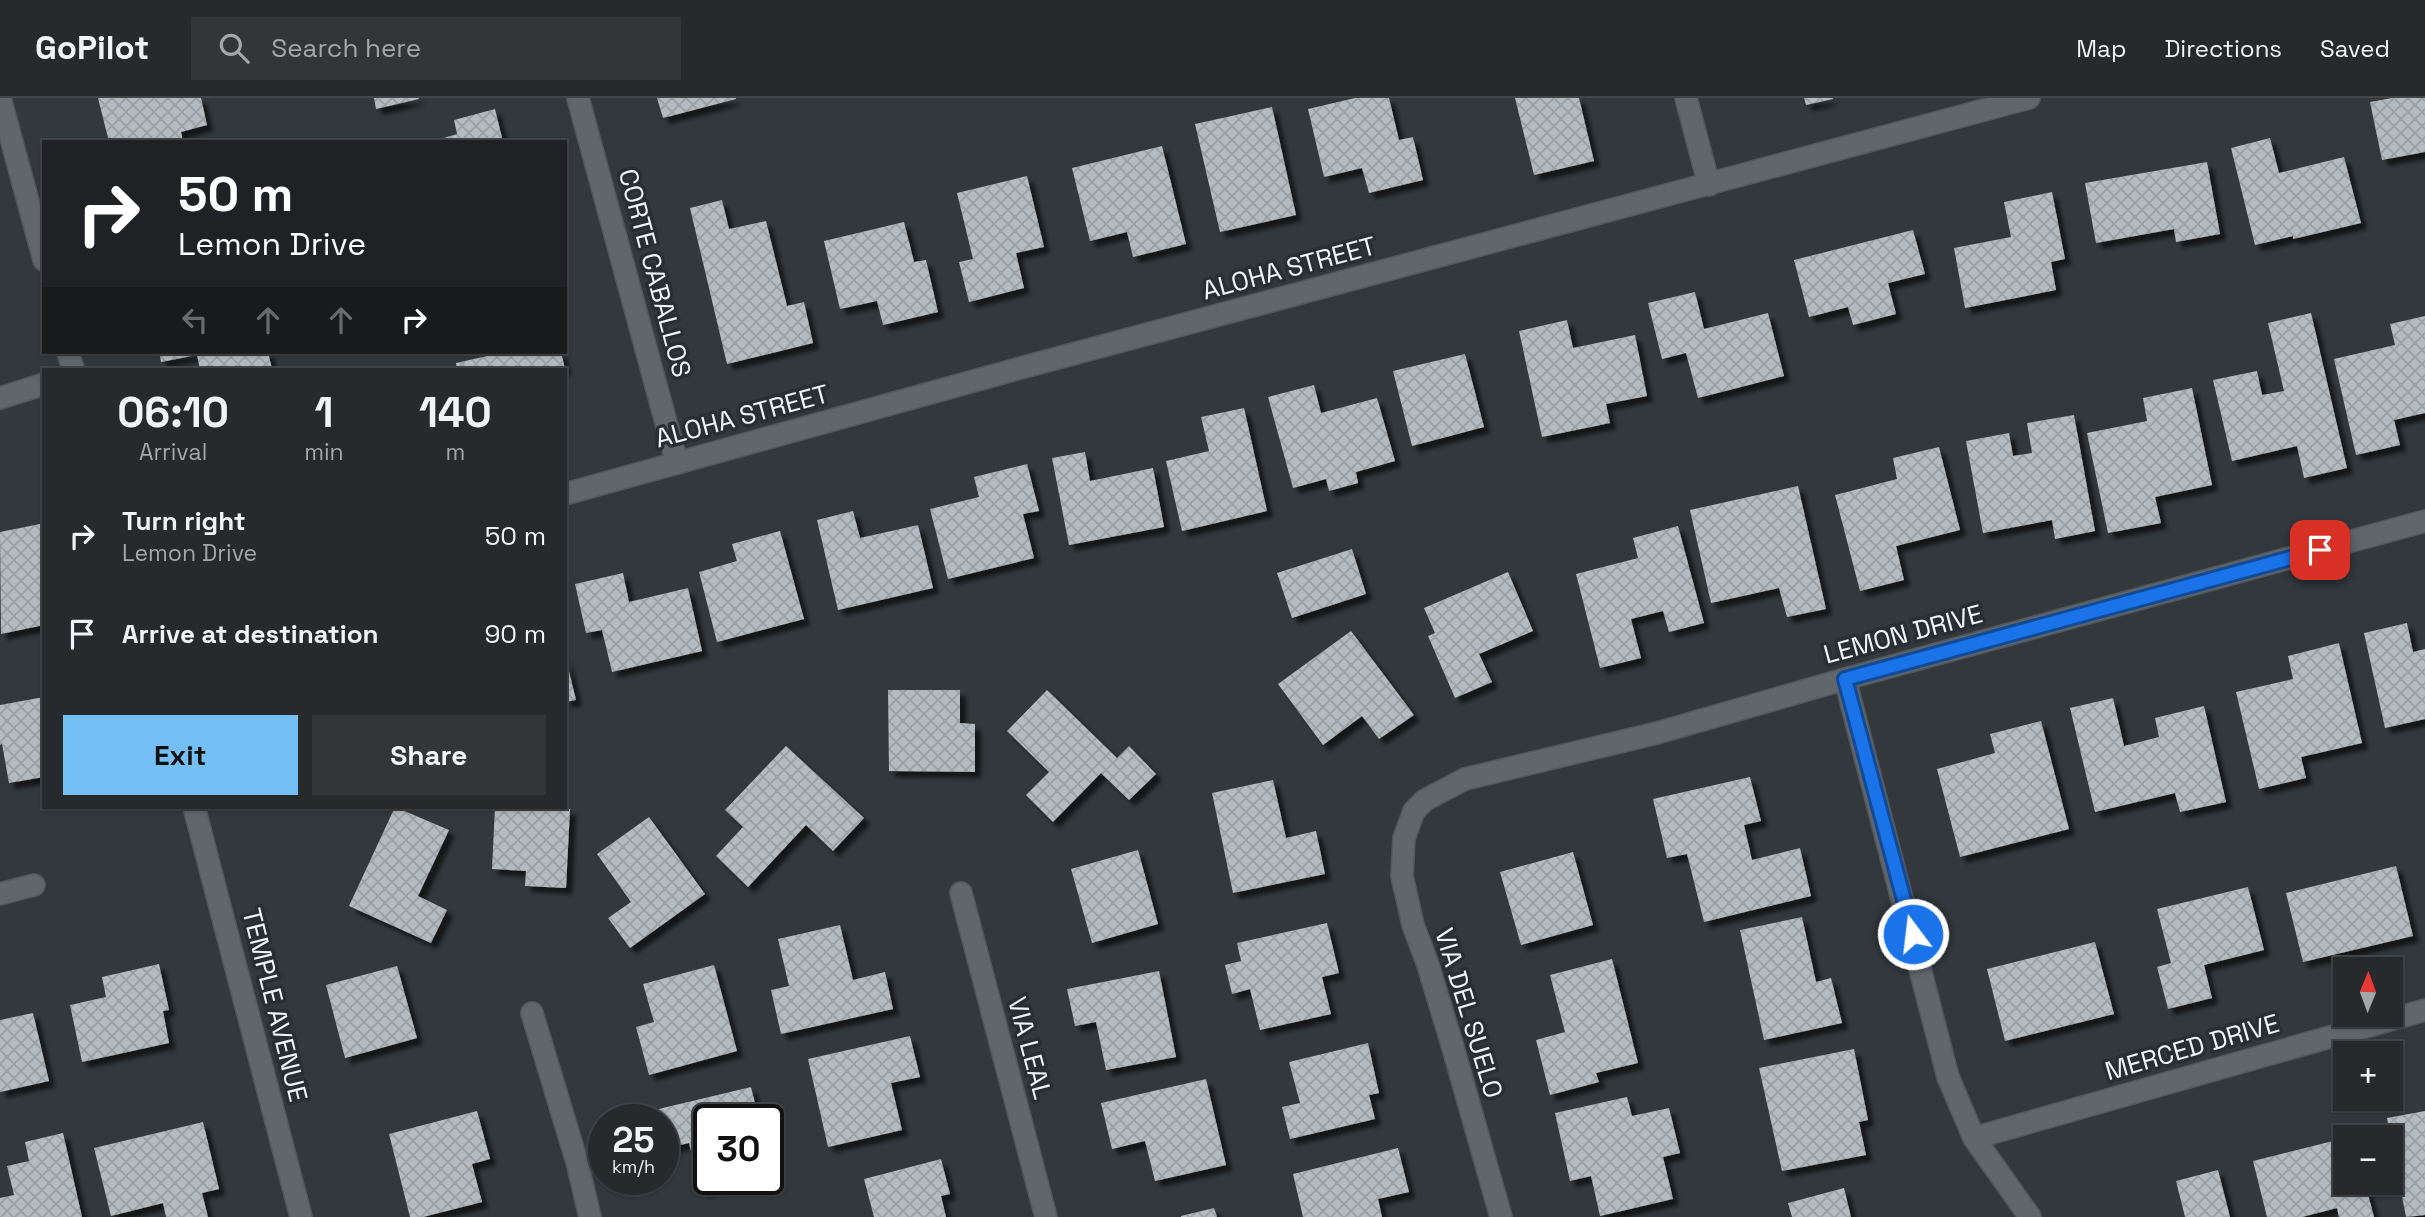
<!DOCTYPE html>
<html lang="en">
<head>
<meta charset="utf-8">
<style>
  :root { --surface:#262a2d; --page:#323639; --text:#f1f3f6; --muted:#a4a7aa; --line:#424649; --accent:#74c0f6 }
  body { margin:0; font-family:"Space Grotesk",sans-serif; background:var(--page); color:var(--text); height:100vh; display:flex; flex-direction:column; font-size:26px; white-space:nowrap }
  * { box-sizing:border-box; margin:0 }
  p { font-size:23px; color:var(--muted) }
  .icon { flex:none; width:38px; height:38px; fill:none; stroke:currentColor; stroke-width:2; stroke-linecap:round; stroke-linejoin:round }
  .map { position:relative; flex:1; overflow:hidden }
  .side { position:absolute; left:42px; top:270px; width:525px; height:441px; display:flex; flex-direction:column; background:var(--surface); border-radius:0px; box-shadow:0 2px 5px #0004,0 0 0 2px var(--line) }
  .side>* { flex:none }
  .banner { position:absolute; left:42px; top:42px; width:525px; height:214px; border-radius:0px; box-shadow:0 2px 5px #0004,0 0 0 2px var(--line); background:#202124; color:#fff; overflow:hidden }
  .needle { width:46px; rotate:1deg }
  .tools { position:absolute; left:2333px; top:859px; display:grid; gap:14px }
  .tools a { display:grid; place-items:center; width:70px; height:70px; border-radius:0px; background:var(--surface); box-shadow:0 2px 5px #0004,0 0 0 2px var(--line); font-size:35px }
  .speed { position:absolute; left:588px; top:1006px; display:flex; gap:14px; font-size:35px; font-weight:700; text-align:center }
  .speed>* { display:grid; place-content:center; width:91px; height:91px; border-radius:50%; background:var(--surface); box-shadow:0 2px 5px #0004,0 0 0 2px var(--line); line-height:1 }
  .speed small { font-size:18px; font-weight:400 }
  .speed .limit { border:4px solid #111; border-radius:10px; background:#fff; color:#111 }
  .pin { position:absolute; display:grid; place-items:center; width:60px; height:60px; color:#fff; margin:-30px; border-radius:14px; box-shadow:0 4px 10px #0006 }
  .me { position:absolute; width:77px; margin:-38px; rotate:345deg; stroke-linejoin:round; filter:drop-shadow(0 0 5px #0008) }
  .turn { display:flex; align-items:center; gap:24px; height:147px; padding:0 21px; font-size:32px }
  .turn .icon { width:91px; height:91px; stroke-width:2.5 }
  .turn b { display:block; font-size:49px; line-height:60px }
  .lanes { display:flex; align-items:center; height:66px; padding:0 21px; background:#0003; justify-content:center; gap:35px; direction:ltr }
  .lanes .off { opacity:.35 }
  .eta { display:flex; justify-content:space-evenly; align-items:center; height:119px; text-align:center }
  .eta b { font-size:42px; font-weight:700; line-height:49px }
  .primary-button { display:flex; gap:14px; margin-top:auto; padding:14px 21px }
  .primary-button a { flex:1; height:80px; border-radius:0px; background:var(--accent); color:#111; font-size:28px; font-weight:700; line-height:80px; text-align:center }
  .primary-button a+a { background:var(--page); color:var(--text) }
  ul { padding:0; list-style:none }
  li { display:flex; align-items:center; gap:21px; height:98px; padding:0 21px }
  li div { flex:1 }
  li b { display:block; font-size:26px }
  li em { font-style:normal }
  header { display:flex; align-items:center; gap:42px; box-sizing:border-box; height:98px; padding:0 35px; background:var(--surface); border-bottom:2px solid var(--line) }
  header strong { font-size:33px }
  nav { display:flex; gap:38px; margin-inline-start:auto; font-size:24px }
  .search { width:490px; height:63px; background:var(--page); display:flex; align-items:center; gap:18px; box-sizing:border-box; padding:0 24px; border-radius:0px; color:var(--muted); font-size:26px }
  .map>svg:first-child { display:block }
</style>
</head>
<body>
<header>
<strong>GoPilot</strong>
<div class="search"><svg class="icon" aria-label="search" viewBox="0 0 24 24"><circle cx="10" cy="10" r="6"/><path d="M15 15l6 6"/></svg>Search here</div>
<nav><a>Map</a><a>Directions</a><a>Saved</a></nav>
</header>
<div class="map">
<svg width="2425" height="1119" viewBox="0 0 2425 1119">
  <defs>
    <pattern id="building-cross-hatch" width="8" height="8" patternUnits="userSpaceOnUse" patternTransform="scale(1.75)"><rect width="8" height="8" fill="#b4bbc0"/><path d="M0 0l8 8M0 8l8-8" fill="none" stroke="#999fa2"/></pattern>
    <filter id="shadow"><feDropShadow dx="6" dy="6" stdDeviation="2" flood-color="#0009"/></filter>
  </defs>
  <rect width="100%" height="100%" fill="#32383c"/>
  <path fill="url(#building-cross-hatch)" filter="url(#shadow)" d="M98,0H201L207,27L181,34L183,44H109Z
    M374,0H419V1L376,11Z
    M657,0H736V1L663,20Z
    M1355,0H1389L1399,42L1413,39L1423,82L1369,95L1362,70L1324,79L1308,11Z
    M1515,0H1579L1594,63L1534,77Z
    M1804,0H1833V1L1806,7Z
    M2392,0H2425V54L2382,62L2370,4Z
    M1272,9L1296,117L1220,134L1195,26Z
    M495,11L503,44H430L457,36L454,22Z
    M2270,40L2279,75L2344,59L2361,125L2293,141V138L2255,147L2231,50Z
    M1162,48L1186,146L1133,159L1127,134L1090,143L1072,70Z
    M2207,64L2220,136L2176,144L2174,131L2096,145L2085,85Z
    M1027,78L1044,149L1016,155L1024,190L969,204L959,164L973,161L957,95Z
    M2052,94L2065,161L2051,164L2056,192L1965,210L1954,150L2011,139L2004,104Z
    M722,102L729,131L766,123L787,208L804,204L813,245L727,266L690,110Z
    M904,124L914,164L926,162L938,214L883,227L877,203L840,211L824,143Z
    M1913,132L1925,176L1888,185L1896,216L1853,227L1848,209L1809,219L1794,162Z
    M1695,194L1704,231L1768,215L1784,278L1698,300L1686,255L1662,261L1648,205Z
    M2311,215L2347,370L2304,380L2297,348L2232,363L2213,282L2257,273L2262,297L2284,293L2268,225Z
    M2425,218V315L2394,322L2400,347L2356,357L2334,261L2395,247L2390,226Z
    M1567,222L1573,250L1635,237L1647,298L1606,306L1610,325L1542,339L1519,233Z
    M159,254H268L272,271H200L197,257L161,264Z
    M505,254H561L565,271H457L456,265Z
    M1465,256L1484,329L1412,348L1393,273Z
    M1314,287L1321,315L1377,300L1395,363L1356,374L1358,385L1329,393L1326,381L1293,390L1268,299Z
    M2192,290L2212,387L2155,399L2161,425L2108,435L2087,335L2147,323L2143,300Z
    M1244,310L1267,413L1182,433L1166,363L1209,353L1201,319Z
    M2074,317L2095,433L2055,441L2052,422L1983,435L1966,343L2009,335L2013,358L2032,355L2027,325Z
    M1939,349L1960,432L1896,448L1904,482L1860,493L1835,397L1897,381L1893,360Z
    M1085,354L1090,383L1153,370L1164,429L1069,447L1052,360Z
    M1027,366L1039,413L1023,416L1034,460L948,481L930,411L979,399L974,379Z
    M1798,388L1826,511L1787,519L1779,490L1711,505L1690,412Z
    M853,413L860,440L918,427L933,490L838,512L817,422Z
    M40,426L44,443V527L1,536L0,434Z
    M1678,428L1704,525L1669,534L1663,513L1631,521L1641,560L1600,570L1576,476L1638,460L1633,440Z
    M780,433L804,521L717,544L699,474L737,463L732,446Z
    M1352,451L1366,496L1292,520L1277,475Z
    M1508,474L1533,533L1479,556L1492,584L1455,600L1428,538L1435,535L1424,510Z
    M623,475L629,504L688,490L702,553L612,574L602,532L586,535L575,486Z
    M2407,525L2413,554L2425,551V621L2385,630L2364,535Z
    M1351,533L1414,617L1379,641L1362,618L1323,647L1278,586Z
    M2339,545L2362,645L2301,659L2306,680L2259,691L2236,594L2293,581L2288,558Z
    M565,557L576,602L565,604Z
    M888,592H960V625L975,626V674L889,673Z
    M1047,592L1117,660L1129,648L1156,676L1129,702L1101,675L1053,724L1026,697L1049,674L1007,633Z
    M44,599V679L9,685L2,646L0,647V607Z
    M2113,600L2124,648L2159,639L2155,620L2204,608L2226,704L2180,714L2175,695L2095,714L2070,610Z
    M2041,623L2069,731L1960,759L1937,671L1995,655L1990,636Z
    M786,648L864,720L833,753L806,727L748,789L716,758L743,729L725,712Z
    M1750,679L1761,723L1744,727L1752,762L1800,750L1811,798L1704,824L1687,756L1667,760L1653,701Z
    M1273,682L1286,740L1316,733L1325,776L1233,795L1212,695Z
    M395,709L449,732L418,798L447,812L431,845L349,808Z
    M495,709L570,711L566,790L525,788L526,773L492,771Z
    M649,719L705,796L630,850L608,820L631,804L597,756Z
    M1138,752L1158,826L1092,845L1071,771Z
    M1573,754L1593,827L1521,847L1500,774Z
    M2396,768L2413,838L2303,864L2286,795Z
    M2248,789L2264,852L2204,867L2212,900L2168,911L2157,869L2171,865L2157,811Z
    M1802,819L1816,884L1831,880L1842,925L1764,942L1740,832Z
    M1327,825L1339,875L1322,879L1331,916L1260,932L1250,891L1232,896L1225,867L1241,863L1237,845Z
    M840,827L853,882L885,874L893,911L781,936L771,892L789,888L778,841Z
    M2095,844L2114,916L2005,943L1987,871Z
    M1612,861L1638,965L1596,975L1599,984L1550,997L1536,942L1565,934L1550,877Z
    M159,866L169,912L163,913L169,945L82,964L70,907L106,899L102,879Z
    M714,867L737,953L649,977L636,929L654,924L643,886Z
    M397,868L417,940L345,960L326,887Z
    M1159,873L1176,959L1106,972L1096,924L1075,928L1067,891Z
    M33,915L49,983L0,994V922Z
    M910,938L920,979L891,985L902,1032L828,1049L808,961Z
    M1368,945L1379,995L1369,997L1375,1021L1290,1041L1282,1009L1300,1005L1289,964Z
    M1854,951L1868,1022L1859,1024L1866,1057L1782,1073L1759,970Z
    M1206,981L1226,1067L1155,1083L1145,1043L1112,1051L1101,1005Z
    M751,989L759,1022H709V1082H742L701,1093L689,1045L663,1051V1022H648L646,1014Z
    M1627,999L1632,1018L1669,1010L1680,1055L1663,1059L1673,1101L1600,1118L1591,1078L1570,1083L1555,1015Z
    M477,1013L490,1061L472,1066L482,1104L423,1119H410L389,1036Z
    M2425,1013V1117L2406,1119L2387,1020Z
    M203,1024L219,1091L202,1095L208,1119H166L163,1105L111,1118L94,1050Z
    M63,1035L82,1119H0V1100L14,1097L7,1068L29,1063L25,1044Z
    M2345,1040V1085H2365L2374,1119H2339L2337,1110L2302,1119H2267L2253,1063Z
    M1398,1050L1409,1094L1378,1101L1382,1119H1303L1293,1076Z
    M941,1061L950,1096L941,1098L946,1119H874L864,1081Z
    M2218,1072L2230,1119H2185L2176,1083Z
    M1844,1090L1851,1119H1792L1788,1105Z
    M1214,1110L1217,1119H1181V1118Z"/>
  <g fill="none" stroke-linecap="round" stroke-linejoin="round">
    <defs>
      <path id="street" d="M0,0L44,162
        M578,0L677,365
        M1686,0L1709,87
        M68,254L73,271
        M0,300L44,286
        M565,396L1017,271L2029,0
        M1845,581L1948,979L1974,1040L2030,1119
        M194,709L301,1119
        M961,795L1046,1119
        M0,796L34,787
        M532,915L577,1064L590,1119
        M1974,1040L2425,912
        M1501,1119L1451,943L1427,864L1413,827L1402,778L1404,740L1414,713L1425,702L1465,681L1657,635L1845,581L2425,423"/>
    </defs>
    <use href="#street" stroke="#52575a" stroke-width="24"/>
    <use href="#street" stroke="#61666b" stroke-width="21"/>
  </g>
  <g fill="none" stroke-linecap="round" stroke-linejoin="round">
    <defs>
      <path id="route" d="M1913,836L1845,581L2320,452"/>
    </defs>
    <use href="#route" stroke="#114b97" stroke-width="18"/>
    <use href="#route" stroke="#1a73e8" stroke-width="12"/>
  </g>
  <g text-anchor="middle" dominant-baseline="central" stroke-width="7" stroke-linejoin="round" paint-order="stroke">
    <g font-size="26" fill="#f2f5f8" stroke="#282e31">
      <text transform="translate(1289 170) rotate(-15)">ALOHA STREET</text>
      <text transform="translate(655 175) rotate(75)">CORTE CABALLOS</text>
      <text transform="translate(742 318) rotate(-15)">ALOHA STREET</text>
      <text transform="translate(1903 536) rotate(-15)">LEMON DRIVE</text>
      <text transform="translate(275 907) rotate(76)">TEMPLE AVENUE</text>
      <text transform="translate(1469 915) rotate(73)">VIA DEL SUELO</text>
      <text transform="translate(2192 949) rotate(-16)">MERCED DRIVE</text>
      <text transform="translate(1030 950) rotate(75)">VIA LEAL</text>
    </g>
  </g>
</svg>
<div class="tools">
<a><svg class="needle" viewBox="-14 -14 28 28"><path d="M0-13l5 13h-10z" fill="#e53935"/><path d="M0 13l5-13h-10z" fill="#a4a7aa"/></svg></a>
<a>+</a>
<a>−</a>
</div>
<div class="speed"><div>25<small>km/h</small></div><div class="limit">30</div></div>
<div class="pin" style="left:2320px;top:452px;background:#d93025"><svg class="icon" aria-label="arrive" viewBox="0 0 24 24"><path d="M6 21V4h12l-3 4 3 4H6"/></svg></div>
<svg class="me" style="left:1913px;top:836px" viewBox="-20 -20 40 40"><circle r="17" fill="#1a73e8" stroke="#fff" stroke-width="3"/><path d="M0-11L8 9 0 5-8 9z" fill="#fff"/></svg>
<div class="banner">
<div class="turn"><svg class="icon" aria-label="right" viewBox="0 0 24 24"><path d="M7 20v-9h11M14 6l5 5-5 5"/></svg><div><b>50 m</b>Lemon Drive</div></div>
<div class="lanes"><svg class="icon off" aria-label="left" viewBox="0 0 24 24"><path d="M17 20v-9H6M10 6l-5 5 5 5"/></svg><svg class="icon off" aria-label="ahead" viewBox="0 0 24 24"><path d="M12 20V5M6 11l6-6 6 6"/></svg><svg class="icon off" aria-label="ahead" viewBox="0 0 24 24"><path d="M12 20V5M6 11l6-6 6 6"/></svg><svg class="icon" aria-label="right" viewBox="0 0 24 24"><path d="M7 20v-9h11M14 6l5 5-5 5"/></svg></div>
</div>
<section class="side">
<div class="eta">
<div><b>06:10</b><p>Arrival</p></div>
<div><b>1</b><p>min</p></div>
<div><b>140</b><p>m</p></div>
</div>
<ul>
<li><svg class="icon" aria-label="right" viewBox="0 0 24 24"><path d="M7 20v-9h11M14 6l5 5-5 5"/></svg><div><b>Turn right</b><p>Lemon Drive</p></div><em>50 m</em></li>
<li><svg class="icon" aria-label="arrive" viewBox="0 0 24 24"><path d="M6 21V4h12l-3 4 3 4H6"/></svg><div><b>Arrive at destination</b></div><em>90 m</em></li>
</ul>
<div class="primary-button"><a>Exit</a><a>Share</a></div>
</section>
</div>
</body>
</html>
